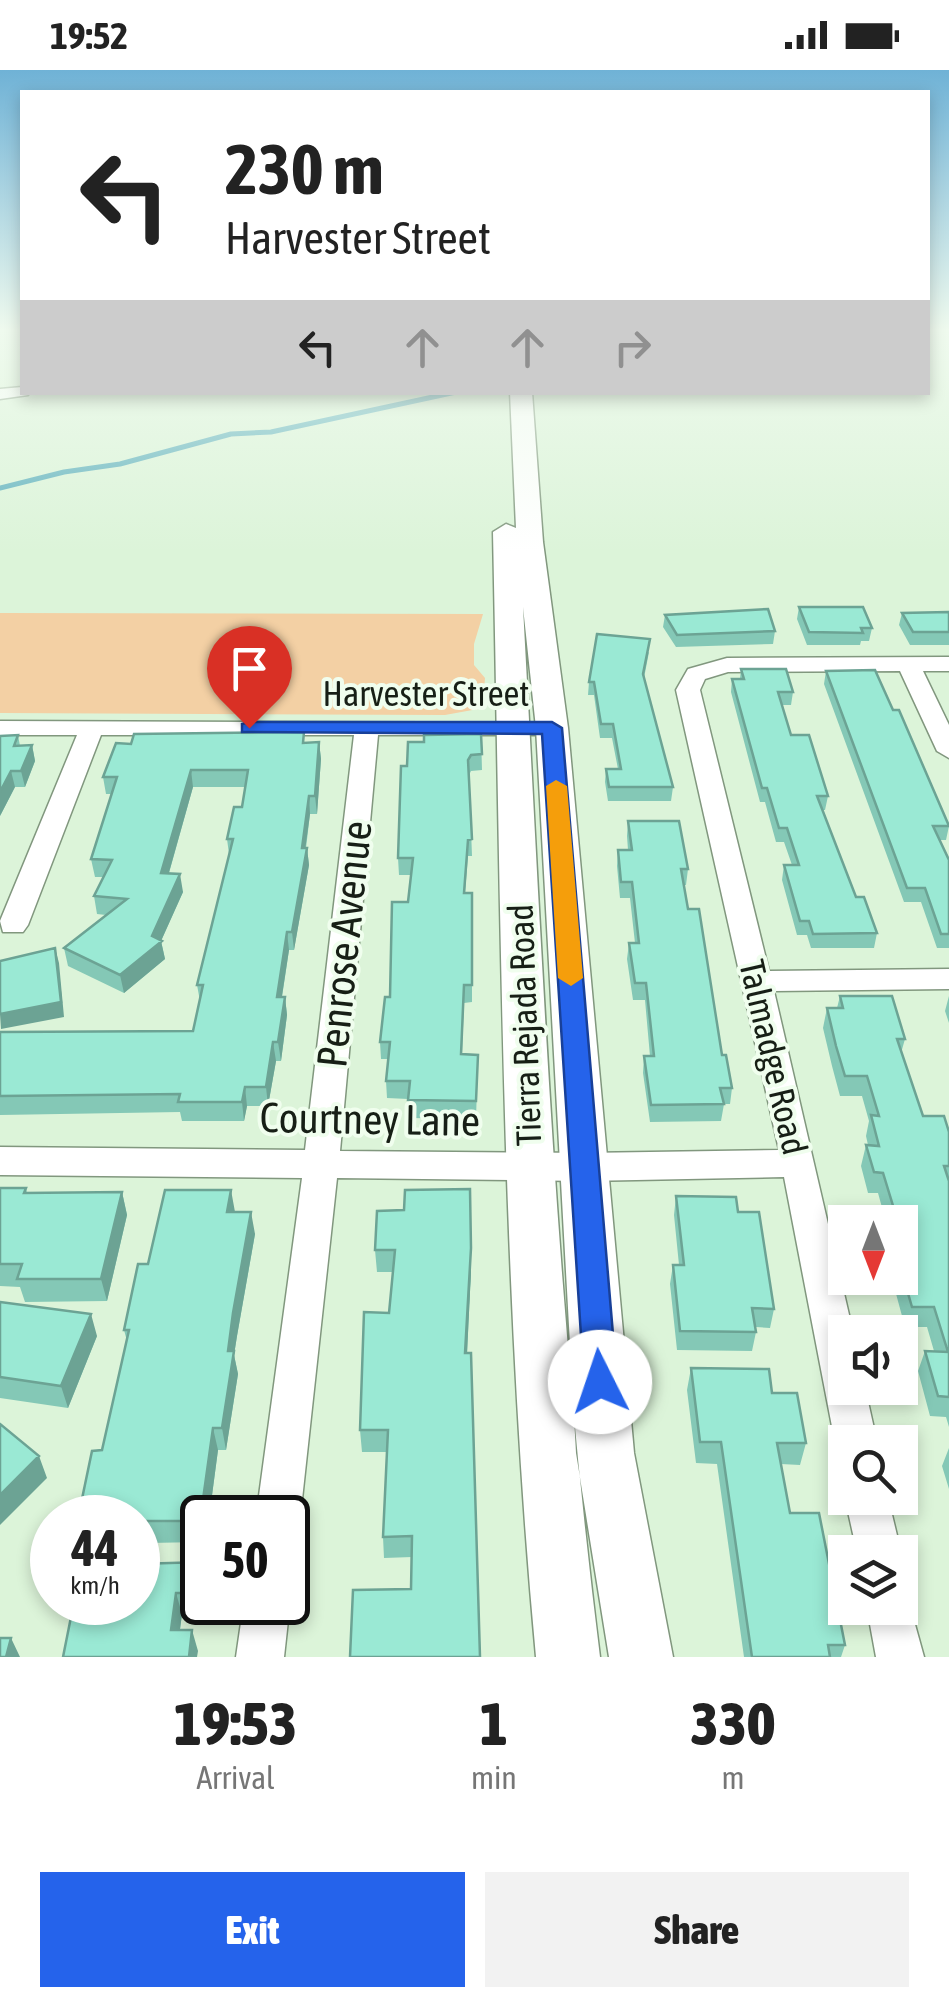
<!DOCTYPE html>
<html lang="en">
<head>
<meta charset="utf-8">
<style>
  :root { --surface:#fff; --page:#f2f2f2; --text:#222; --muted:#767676; --accent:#2563eb }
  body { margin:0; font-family:"Asap Condensed",sans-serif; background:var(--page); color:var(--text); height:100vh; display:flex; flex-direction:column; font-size:38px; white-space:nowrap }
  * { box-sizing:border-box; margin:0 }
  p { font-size:32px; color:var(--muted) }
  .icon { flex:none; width:55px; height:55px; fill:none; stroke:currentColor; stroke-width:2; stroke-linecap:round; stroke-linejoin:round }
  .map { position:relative; height:1587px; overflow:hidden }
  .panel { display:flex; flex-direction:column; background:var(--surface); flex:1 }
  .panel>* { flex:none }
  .top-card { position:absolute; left:20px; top:20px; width:910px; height:305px; border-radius:0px; box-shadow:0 5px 15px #0003; background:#fff; color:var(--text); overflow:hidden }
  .needle { width:65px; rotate:180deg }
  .buttons { position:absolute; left:828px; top:1135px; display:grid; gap:20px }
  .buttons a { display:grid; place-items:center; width:90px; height:90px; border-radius:0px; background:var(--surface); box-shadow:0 5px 15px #0003; font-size:50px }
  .speed { position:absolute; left:30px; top:1425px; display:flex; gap:20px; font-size:50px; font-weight:700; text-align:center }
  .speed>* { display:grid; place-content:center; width:130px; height:130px; border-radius:50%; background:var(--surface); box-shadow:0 5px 15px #0003; line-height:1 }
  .speed small { font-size:25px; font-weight:400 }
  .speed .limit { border:5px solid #111; border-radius:15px; background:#fff; color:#111 }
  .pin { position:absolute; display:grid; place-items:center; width:85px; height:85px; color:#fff; margin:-102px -42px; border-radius:50% 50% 50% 0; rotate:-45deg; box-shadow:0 0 10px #0007 }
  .pin .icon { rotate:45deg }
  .me { position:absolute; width:110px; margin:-55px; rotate:356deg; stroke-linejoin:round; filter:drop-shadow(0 0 8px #0008) }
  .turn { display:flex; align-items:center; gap:35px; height:210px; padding:0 40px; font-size:45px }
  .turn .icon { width:130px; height:130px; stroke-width:2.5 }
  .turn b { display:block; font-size:70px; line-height:85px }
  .lanes { display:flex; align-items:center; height:95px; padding:0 40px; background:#0003; justify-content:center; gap:50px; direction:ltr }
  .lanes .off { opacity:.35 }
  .eta { display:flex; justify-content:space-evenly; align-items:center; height:170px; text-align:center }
  .eta b { font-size:60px; font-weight:800; line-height:70px }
  .primary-button { display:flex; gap:20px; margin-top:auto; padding:20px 40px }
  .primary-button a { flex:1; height:115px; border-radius:0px; background:var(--accent); color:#fff; font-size:40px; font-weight:800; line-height:115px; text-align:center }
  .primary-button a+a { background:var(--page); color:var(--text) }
  .status { display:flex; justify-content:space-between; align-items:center; height:70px; padding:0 50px; background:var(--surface); direction:ltr }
  .status svg { height:28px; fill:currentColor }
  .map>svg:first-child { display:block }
</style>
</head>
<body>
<div class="status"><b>19:52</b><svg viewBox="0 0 49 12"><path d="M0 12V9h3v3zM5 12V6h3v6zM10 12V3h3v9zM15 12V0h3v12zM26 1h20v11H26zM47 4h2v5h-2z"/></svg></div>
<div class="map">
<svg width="949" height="1587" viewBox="0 0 949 1587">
  <rect width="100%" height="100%" fill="#dcf4d9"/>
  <path fill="#f3d0a4" d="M0,543L483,544L474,574V595L485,608L483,633L478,639L445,645L0,643Z"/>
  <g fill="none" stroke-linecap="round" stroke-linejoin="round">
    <path stroke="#5aaebc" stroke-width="5" d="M0,418L64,402L120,394L231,364L271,362L456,322"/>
    <defs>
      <path id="minor" d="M22,317V322H30L28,325L0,329V319Z
        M949,587V601H923L949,655V688L937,681L900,601L728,602L705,609L700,620L769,901L949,899V919L774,921L853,1262H845V1318H865L877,1372H845V1387L835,1372L784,1107L585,1111L337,1108L300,1448L293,1463L288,1466V1448H256L302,1108L0,1105V1077L305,1080L354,665H101L28,855L23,862H3L0,851L77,665H0V651L561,653L564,658L561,663L552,665H378L340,1081L585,1083L779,1080L676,620L688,599L727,588Z
        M845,1428H888L901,1482L900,1485L857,1482Z
        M900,1519L906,1522L924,1587H876L867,1538H900Z
        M288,1526L290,1532L284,1587H236L244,1532H288Z"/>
      <path id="secondary" d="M510,322H532L543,472L568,658L634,1383L673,1587H609L576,1383L536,658L523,537C542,888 556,1238 600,1587H536C501,1213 501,838 493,462L506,454L516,458Z"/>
    </defs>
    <use href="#minor" stroke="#81977e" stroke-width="3"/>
    <use href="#secondary" stroke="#81977e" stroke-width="3"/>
    <use href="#minor" fill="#fff" fill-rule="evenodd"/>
    <use href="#secondary" fill="#fff" fill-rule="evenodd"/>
  </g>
  <path fill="#84c8b6" d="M799,537L872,558L869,571H861L860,575H807L797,549Z
    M949,542V575H910L899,555L902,543Z
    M665,545L775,561L773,574L676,577L663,557Z
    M649,582L644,608L673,717L671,731H608L605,712L606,699H618L612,668H600L594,625H588L589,612Z
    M741,599L793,622L791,635H782L791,665L828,726L825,740H822L856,827L877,863L874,878H811L807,865H797L782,810L784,795H792L784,772H776L765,732H760L731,622L732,609H740Z
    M826,601L949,756L946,770H940L949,790V878H937L921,832H904L824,614Z
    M481,664L482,700L471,701L469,705L472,786H468L465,823H472V932L464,933L462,984L478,985L476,1049L409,1048L408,1029L387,1028L386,1011L388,989H381L380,972L408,832L411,805H399L398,788L407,696L424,672Z
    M18,665L20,676L32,675L35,691L25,717H15L0,746Z
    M319,672L321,689L317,744H310L306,778H307L309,795L294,880H289L282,927H285L287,945L281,991H276L268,1036H247L244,1051H182L180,1042L0,1045V962L193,961L200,931L197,915L229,784L227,769L242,737L245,717H193L169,803L183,822L161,871L165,889L124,923L68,896L64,878L106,845L97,844L94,826L103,807H95L91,789L111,724H106L103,707L305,673Z
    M628,751L688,799L686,815H684L688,839L722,985L732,1018L730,1034H724L721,1051L650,1052L643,1003L644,986H650L645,930H633L627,889L629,873H635L630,828H620L617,796L618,780H628L627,766Z
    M840,926L905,969L901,983L923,1046L949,1062V1357L946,1347L930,1346L918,1301L925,1281H934L927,1257H905L892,1209V1208H900V1152H886L878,1123H868L861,1096L866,1075H868L866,1066L869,1051L862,1026H840L832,996L823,958L827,938H837Z
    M949,926V953L945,941Z
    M0,1118H26L27,1123L122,1122L127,1145L107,1231L25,1232L20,1217L0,1216Z
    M676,1126L738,1142L774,1239L770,1258L756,1257V1262L752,1281L677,1280L670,1214L673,1195H679L674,1145Z
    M377,1141L471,1201L467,1283L411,1519L412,1487L384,1488L383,1467L387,1382H362L360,1360L389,1243L393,1202H377L375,1180Z
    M235,1142L255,1164L237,1266L234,1285L238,1304L226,1380H218L209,1448H202V1472L148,1473L145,1493L202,1492V1532H206L204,1544H182L180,1560L198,1581L138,1532L102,1380L127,1271L124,1260L148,1194Z
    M0,1232L97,1266L68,1338L0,1328Z
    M691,1298L772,1323L806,1373L800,1395L781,1394L790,1443L845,1575L841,1587H744L717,1394L696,1393L687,1320Z
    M949,1378V1419L942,1396Z"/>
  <path fill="#6ca394" d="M319,672L321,689L317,744L315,726Z
    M32,675L35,691L25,717L21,701Z
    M191,700L193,717L164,820L161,803Z
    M11,701L15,717L0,746V722Z
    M309,726L310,744L303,795L302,778Z
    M307,778L309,795L294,880L292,862Z
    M180,804L183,822L161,871L165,889L124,923L120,905L152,866Z
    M287,862L289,880L279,945L277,927Z
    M55,878L59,893L64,947L1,959L0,944Z
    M285,927L287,945L281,991L278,972Z
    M273,972L276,991L268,1036L266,1017Z
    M245,1017L247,1036L244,1051L242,1032Z
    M231,1120L235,1142H227Z
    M122,1122L127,1145L107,1231L101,1209Z
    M251,1142L255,1164L237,1266L234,1285L238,1304L226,1380L222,1358L228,1281L233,1243Z
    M471,1178V1201L466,1305L465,1283Z
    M91,1244L97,1266L68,1338L61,1316Z
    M213,1358L218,1380L209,1448H202V1459L200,1451Z
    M39,1386L47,1408L0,1455V1425Z
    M142,1451L148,1473L141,1515L138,1504V1476Z
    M202,1496V1532H206L204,1544L199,1523Z
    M176,1523L182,1544L177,1581L171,1560Z
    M192,1560L198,1581L197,1587H189Z
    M11,1568L20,1587H6Z"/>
  <path fill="#9ae9d4" stroke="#6ca394" stroke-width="2.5" d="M799,537H863L872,558H861L863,563L809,562Z
    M768,539L775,561L677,565L665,545Z
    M949,542V562H913L902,543Z
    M597,564L650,569L643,604L673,717H609L606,699H621L613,654H601L594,612H589Z
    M741,599H786L793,622H778L791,665H809L828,726H817L856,827H864L877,863L813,864L809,851H800L784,795H799L787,758H779L767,718H762L732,609H744Z
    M875,600L893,640H899L949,756H933L949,790V864H941L925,818H907L826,601Z
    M304,662L303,673L319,672L315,726H309L302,778H307L292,862H287L277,927H285L278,972H273L266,1017H245L242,1032H178L180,1024L0,1026V962L193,961L203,915H197L233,769H227L234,737H242L248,700H191L161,803L180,804L152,866L162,871L120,905L64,878L127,829L94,826L112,790L91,789L117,707H103L116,673L131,674L134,664Z
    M481,664L482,684L471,685L468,690L472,769L468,770L464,823H472V915H464L461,984L478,985L476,1031L408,1030L410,1011H386L390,972H380L385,927H390L392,832H408L413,788H398L401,696H407L408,672H424V665Z
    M18,665L14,676L32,675L21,701H11L0,722V666Z
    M628,751H679L688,799H681L688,839H699L722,985H726L732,1018H720L724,1034L651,1035L644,986H654L646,913H635L629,873H639L632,812H621L618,780H632Z
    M55,878L61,932L0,944V891Z
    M840,926H892L905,969H897L923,1046H944L949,1062V1096H944L949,1111V1327L938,1326L925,1281L948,1282L934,1237H912L900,1196V1189H909L900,1159V1152H898L883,1103L874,1102L866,1075L879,1076L871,1045L879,1046L867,1006H845L836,976L827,938H843Z
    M0,1118H26L24,1123L122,1122L101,1209H17L22,1194H0Z
    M470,1119L471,1178L465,1283H471L480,1587H350L353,1520L411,1519L412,1466L383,1467L388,1360H360L364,1242L389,1243L395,1180H375L377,1141L404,1140L405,1120Z
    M165,1120H231L227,1142H251L233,1243L228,1281H234L222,1358H213L200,1451H142L138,1476V1448H78L92,1381L102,1380L129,1260H124L138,1194H148Z
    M676,1126L736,1127L738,1142H759L774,1239L752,1238L756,1262L680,1261L673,1195H684Z
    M0,1232L91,1244L61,1316L0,1307Z
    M691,1298L769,1299L772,1323H797L806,1373H777L790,1443H819L845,1575H828L830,1587H752L721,1372H700Z
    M0,1354L39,1386L0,1425Z
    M202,1492L199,1523H176L171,1560H192L189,1587H63L74,1532H138V1494Z
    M0,1568H11L6,1587H0Z"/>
  <linearGradient id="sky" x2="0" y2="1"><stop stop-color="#6fb2d6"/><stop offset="0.54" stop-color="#effaee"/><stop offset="1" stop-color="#effaee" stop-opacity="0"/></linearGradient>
  <rect width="949" height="482" fill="url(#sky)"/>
  <path fill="#2563eb" stroke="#184099" stroke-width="2.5" d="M249,652H552L562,658L617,1312L612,1322L600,1327L588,1322L584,1312L542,664L242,662V654Z"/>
  <path fill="#f59e0b" d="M556,710L567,716L583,908L571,916L558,908L546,716Z"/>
  <g text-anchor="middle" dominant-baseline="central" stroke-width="8" stroke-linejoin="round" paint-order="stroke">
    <g font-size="35" fill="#171f16" stroke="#f0feee">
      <text x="426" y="623">Harvester Street</text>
      <text transform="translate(524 955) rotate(-92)">Tierra Rejada Road</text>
      <text transform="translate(774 987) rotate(77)">Talmadge Road</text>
    </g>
    <g font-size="42" fill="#171f16" stroke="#f0feee">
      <text transform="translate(344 874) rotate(-84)">Penrose Avenue</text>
      <text transform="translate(370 1049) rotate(1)">Courtney Lane</text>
    </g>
  </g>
</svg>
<div class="buttons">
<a><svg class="needle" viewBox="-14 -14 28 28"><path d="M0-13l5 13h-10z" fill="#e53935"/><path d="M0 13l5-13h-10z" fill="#767676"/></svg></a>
<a><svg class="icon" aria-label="sound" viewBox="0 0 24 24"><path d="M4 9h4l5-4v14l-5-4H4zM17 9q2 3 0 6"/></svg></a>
<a><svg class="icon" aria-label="search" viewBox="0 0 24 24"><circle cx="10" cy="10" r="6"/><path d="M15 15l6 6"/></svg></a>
<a><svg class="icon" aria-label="layers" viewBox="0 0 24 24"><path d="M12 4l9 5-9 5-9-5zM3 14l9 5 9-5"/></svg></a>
</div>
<div class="speed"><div>44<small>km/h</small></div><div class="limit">50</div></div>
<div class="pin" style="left:249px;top:658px;background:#d93025"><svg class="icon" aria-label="arrive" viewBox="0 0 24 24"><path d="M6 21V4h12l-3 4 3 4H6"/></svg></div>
<svg class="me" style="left:600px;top:1312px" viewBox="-20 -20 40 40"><circle r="19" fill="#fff"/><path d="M0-13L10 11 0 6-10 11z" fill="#2563eb"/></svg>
<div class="top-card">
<div class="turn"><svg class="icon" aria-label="left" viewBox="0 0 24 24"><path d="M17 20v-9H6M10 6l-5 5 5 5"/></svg><div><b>230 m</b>Harvester Street</div></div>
<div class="lanes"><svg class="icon" aria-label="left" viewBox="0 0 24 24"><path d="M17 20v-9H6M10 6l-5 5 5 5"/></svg><svg class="icon off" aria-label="ahead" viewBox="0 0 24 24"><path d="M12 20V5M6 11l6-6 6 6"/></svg><svg class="icon off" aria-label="ahead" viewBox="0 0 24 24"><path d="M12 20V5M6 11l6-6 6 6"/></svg><svg class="icon off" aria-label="right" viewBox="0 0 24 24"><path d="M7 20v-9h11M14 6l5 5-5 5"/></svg></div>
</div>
</div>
<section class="panel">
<div class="eta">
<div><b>19:53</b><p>Arrival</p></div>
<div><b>1</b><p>min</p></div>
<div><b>330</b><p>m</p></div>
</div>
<div class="primary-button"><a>Exit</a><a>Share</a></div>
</section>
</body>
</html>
